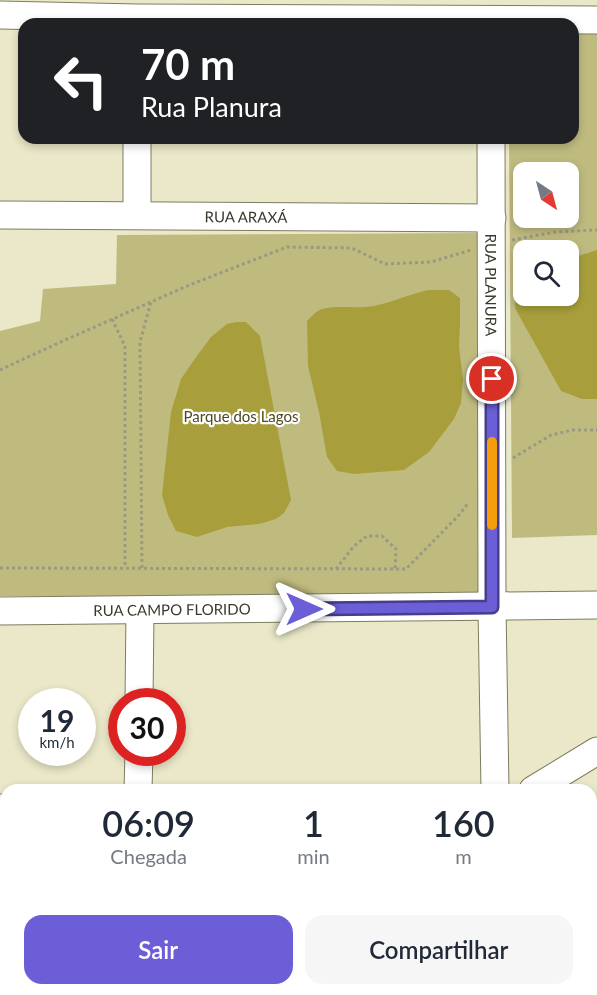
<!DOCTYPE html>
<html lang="pt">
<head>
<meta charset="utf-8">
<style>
  :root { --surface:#fff; --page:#f6f6f7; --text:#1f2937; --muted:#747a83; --accent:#6c5ed7 }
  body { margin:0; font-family:Lato,sans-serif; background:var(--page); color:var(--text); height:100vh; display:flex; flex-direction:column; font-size:22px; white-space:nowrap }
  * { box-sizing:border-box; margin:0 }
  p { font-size:20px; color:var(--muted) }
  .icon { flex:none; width:33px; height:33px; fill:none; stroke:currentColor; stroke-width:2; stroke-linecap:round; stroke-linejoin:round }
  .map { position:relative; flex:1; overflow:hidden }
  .panel { position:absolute; left:0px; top:784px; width:597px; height:212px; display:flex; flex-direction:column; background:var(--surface); border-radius:18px 18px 0 0; box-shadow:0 3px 9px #0003 }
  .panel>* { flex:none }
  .guide { position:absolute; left:18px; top:18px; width:561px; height:126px; border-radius:18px; box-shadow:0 3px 9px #0003; background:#202124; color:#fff; overflow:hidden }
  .needle { width:39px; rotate:144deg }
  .tools { position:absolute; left:513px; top:162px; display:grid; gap:12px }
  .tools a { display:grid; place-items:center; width:66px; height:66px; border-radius:12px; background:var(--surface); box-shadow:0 3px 9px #0003; font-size:30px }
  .speed { position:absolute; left:18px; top:688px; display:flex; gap:12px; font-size:30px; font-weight:700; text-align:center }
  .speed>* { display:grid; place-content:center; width:78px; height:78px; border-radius:50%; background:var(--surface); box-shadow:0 3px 9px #0003; line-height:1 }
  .speed small { font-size:15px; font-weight:400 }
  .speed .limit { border:9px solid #d22; background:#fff; color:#111 }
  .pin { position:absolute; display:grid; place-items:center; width:51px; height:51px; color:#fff; margin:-26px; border:3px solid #fff; border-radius:50%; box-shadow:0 2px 6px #0007 }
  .me { position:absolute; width:66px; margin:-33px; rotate:90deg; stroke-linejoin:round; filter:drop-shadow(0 0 4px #0008) }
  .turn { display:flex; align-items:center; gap:21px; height:126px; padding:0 24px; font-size:27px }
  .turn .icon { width:78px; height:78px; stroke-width:2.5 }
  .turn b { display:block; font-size:42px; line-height:51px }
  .eta { display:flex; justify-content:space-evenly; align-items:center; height:102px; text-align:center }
  .eta b { font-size:36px; font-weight:600; line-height:42px }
  .action { display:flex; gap:12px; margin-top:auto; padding:12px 24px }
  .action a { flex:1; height:69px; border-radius:18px; background:var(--accent); color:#fff; font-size:24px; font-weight:600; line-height:69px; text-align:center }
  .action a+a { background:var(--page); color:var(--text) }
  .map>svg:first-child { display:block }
</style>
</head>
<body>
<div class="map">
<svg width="597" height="995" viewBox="0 0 597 995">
  <rect width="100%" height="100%" fill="#eae8c8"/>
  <path fill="#bfbb7f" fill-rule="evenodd" d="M573,34H597V535L512,538L509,138H573ZM524,172H568V218H524ZM524,250H568V296H524Z
    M477,233L484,596H0V331L40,321L43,289L116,284L117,235Z"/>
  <path fill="#a89f3c" d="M597,250V399H582L561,391L516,310C513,301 516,292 523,286L524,296H568L569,259Z
    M428,290H449L460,298V323L459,347L463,379L461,403L454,419L429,452L404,470L354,474L337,471L327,457L319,412L308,366L307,321C311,317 316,311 322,309C339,305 357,309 374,306C393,302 410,294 428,290Z
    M236,322H246L260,336L291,500L284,513L276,519L259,524L227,527L197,537L176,531L168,515L162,495L171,412L181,379L194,360L211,337L227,324Z"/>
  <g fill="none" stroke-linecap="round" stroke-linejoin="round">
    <defs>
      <g id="minor">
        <path d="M0,15L137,18L597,20"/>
        <path id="s1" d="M491,138L492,607L495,790"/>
        <path id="s2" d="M0,215L492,218"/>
        <path d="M137,215V138"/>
        <path id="s3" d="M0,611L597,605"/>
        <path d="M139,702L140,611"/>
        <path d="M138,790L139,753"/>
        <path d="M533,790L597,751"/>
        <path d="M0,808H6"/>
        <path d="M137,995V990"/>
        <path d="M239,995L247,990"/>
        <path d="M493,995V990"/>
        <path d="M582,995L590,990"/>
      </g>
    </defs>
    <use href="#minor" stroke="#7e7c5f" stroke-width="29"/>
    <path stroke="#9a9981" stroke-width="3" stroke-dasharray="3 3" stroke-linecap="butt" d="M512,240L555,232L597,230
      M112,319L125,346V567
      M0,370L63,341L187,286L287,247L352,248L385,264L431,262L471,250
      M513,458L551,435L573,430H597
      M0,568L406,569L460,514L469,502
      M142,568L140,342L151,302
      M336,569L354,546L367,536H382L396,549L395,569"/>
    <use href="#minor" stroke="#fff" stroke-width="27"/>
  </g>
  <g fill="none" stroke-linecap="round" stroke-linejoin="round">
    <defs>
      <path id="route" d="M304,609L492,607V379"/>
    </defs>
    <use href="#route" stroke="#463d8c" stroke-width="15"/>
    <use href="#route" stroke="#6c5ed7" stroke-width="10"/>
    <path stroke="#f59e0b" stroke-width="10" d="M492,442V525"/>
  </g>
  <g text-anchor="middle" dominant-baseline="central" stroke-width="4.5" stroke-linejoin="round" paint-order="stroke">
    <g font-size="15" fill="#3a392c" stroke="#fff">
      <text stroke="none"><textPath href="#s2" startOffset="246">RUA ARAXÁ</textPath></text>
      <text stroke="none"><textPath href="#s1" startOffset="147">RUA PLANURA</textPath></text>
      <text stroke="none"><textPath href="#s3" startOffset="172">RUA CAMPO FLORIDO</textPath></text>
    </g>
    <g font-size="15" fill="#4d4920" stroke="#fff">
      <text x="241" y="416">Parque dos Lagos</text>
    </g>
  </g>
</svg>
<div class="tools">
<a><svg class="needle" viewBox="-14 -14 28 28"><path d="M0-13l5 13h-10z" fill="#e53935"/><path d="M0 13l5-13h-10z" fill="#747a83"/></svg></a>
<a><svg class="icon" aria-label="search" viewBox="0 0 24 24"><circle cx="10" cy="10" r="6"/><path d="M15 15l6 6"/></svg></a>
</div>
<div class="speed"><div>19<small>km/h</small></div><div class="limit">30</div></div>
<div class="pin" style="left:492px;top:379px;background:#d93025"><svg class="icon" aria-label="arrive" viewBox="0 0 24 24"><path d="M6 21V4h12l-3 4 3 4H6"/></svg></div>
<svg class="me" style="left:304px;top:609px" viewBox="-20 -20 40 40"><path d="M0-17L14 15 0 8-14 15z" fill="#6c5ed7" stroke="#fff" stroke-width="4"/></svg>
<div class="guide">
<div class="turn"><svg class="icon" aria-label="left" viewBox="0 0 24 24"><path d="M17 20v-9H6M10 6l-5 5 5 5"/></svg><div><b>70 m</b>Rua Planura</div></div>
</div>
<section class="panel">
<div class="eta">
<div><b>06:09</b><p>Chegada</p></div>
<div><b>1</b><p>min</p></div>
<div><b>160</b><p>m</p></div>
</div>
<div class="action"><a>Sair</a><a>Compartilhar</a></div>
</section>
</div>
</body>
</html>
